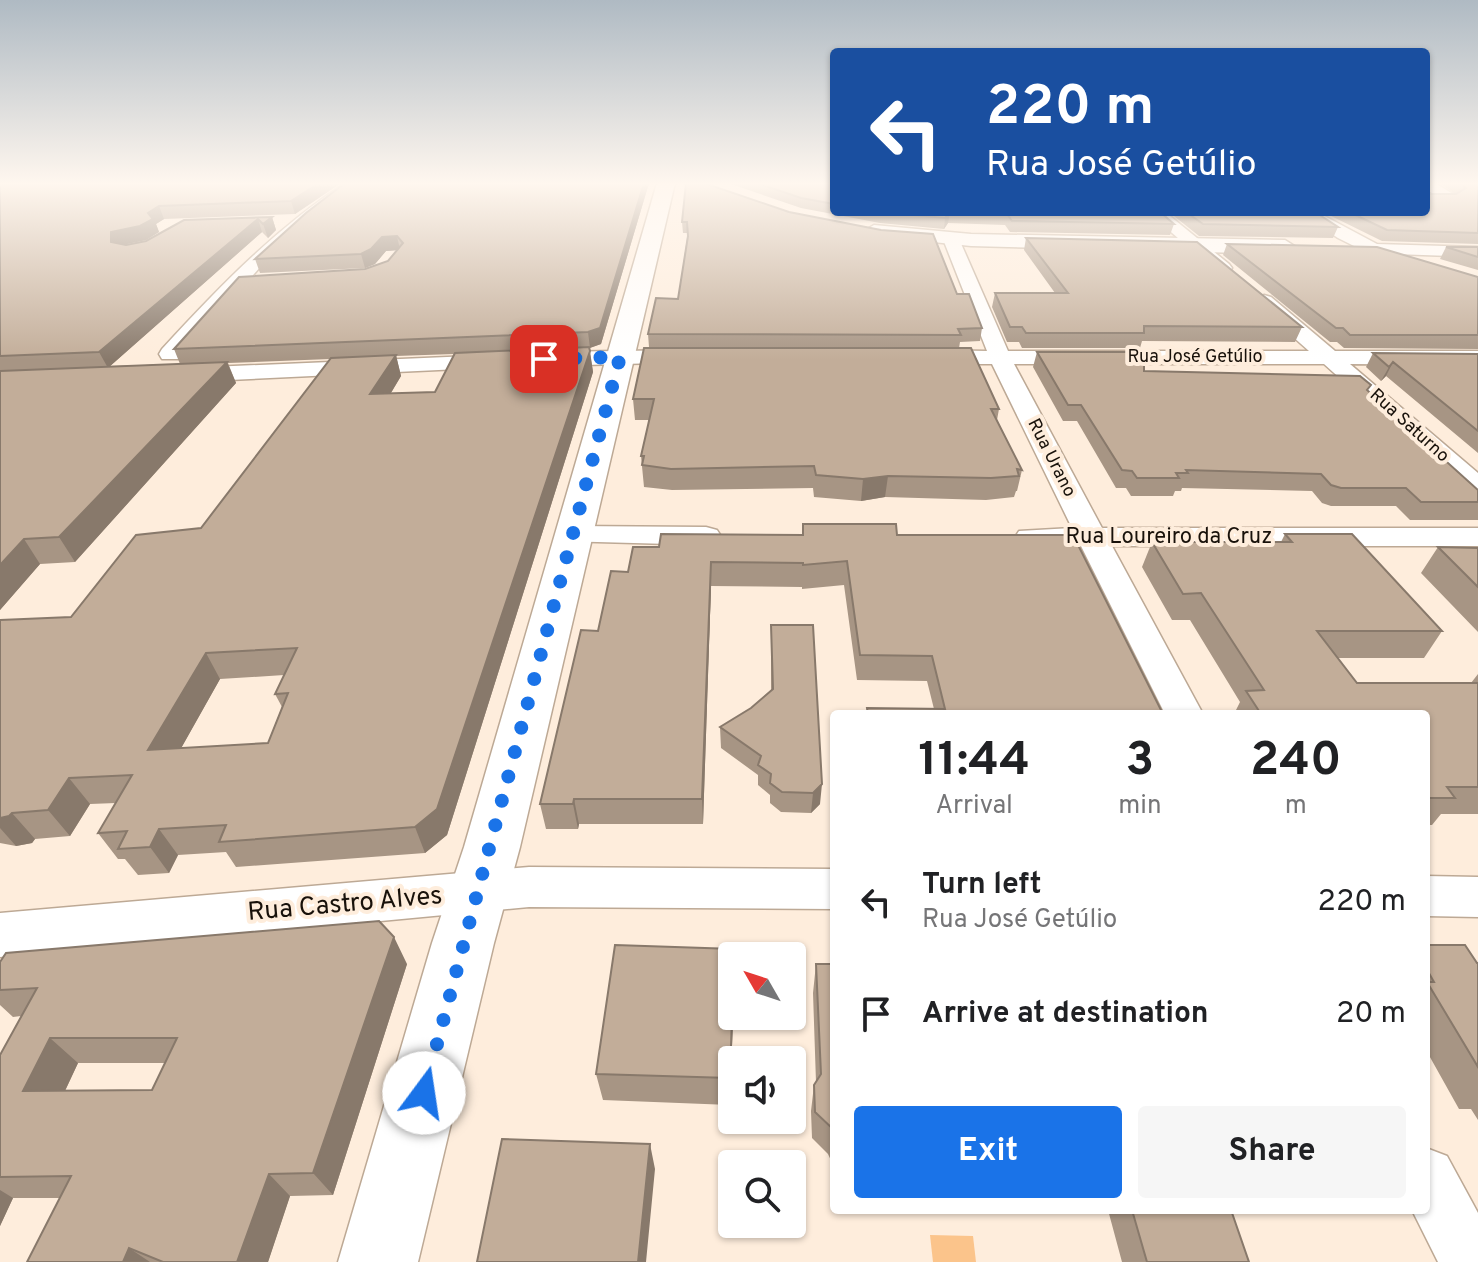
<!DOCTYPE html>
<html lang="en">
<head>
<meta charset="utf-8">
<style>
  :root { --surface:#fff; --page:#f6f6f6; --text:#202124; --muted:#757577; --accent:#1a73e8 }
  body { margin:0; font-family:Overpass,sans-serif; background:var(--page); color:var(--text); height:100vh; display:flex; flex-direction:column; font-size:30px; white-space:nowrap }
  * { box-sizing:border-box; margin:0 }
  p { font-size:26px; color:var(--muted) }
  .icon { flex:none; width:44px; height:44px; fill:none; stroke:currentColor; stroke-width:2; stroke-linecap:round; stroke-linejoin:round }
  .map { position:relative; flex:1; overflow:hidden }
  .panel { position:absolute; left:830px; top:710px; width:600px; height:504px; display:flex; flex-direction:column; background:var(--surface); border-radius:8px; box-shadow:0 2px 6px #0004 }
  .panel>* { flex:none }
  .top-card { position:absolute; left:830px; top:48px; width:600px; height:168px; border-radius:8px; box-shadow:0 2px 6px #0004; background:#1a4fa0; color:#fff; overflow:hidden }
  .needle { width:52px; rotate:309deg }
  .fabs { position:absolute; left:718px; top:942px; display:grid; gap:16px }
  .fabs a { display:grid; place-items:center; width:88px; height:88px; border-radius:8px; background:var(--surface); box-shadow:0 2px 6px #0004; font-size:40px }
  .pin { position:absolute; display:grid; place-items:center; width:68px; height:68px; color:#fff; margin:-34px; border-radius:16px; box-shadow:0 4px 12px #0006 }
  .me { position:absolute; width:88px; margin:-44px; rotate:14deg; stroke-linejoin:round; filter:drop-shadow(0 0 6px #0008) }
  .turn { display:flex; align-items:center; gap:28px; height:168px; padding:0 24px; font-size:36px }
  .turn .icon { width:104px; height:104px; stroke-width:2.5 }
  .turn b { display:block; font-size:56px; line-height:68px }
  .eta { display:flex; justify-content:space-evenly; align-items:center; height:136px; text-align:center }
  .eta b { font-size:48px; font-weight:700; line-height:56px }
  .primary-button { display:flex; gap:16px; margin-top:auto; padding:16px 24px }
  .primary-button a { flex:1; height:92px; border-radius:8px; background:var(--accent); color:#fff; font-size:32px; font-weight:700; line-height:92px; text-align:center }
  .primary-button a+a { background:var(--page); color:var(--text) }
  ul { padding:0; list-style:none }
  li { display:flex; align-items:center; gap:24px; height:112px; padding:0 24px }
  li div { flex:1 }
  li b { display:block; font-size:30px }
  li em { font-style:normal }
  .map>svg:first-child { display:block }
</style>
</head>
<body>
<div class="map">
<svg width="1478" height="1262" viewBox="0 0 1478 1262">
  <rect width="100%" height="100%" fill="#feeddc"/>
  <path fill="#fbc48b" d="M930,1235L973,1236L976,1262H933Z"/>
  <g fill="none" stroke-linecap="round" stroke-linejoin="round">
    <defs>
      <path id="minor" d="M345,183H361L308,224L262,265L178,359H162L159,354L162,349C218,288 275,229 345,183Z
        M1426,183H1435L1458,197L1451,201H1426V193H1432L1426,190Z
        M1148,212H1165L1229,264L1232,268L1229,272H1217Z
        M1298,212H1317L1377,244L1478,247V257L1368,253L1338,238Z
        M951,234L959,239L1008,351H1309L1257,305L1254,301L1264,295L1271,297L1335,351H1478V365L1350,364L1478,473V495L1468,493L1324,364H1014L1102,528H1478V546H1112L1203,714H1165L1081,546L1019,543L1015,537L1019,531L1072,528L992,364H930L919,357L930,350L987,351L943,239Z
        M690,350L698,352L701,357L698,362L546,366L535,359L546,352Z
        M494,355L502,357L505,362L502,367L187,382L179,380L176,375L179,370L187,368Z
        M572,526L706,527L717,530L721,536L717,542L706,545L561,541L557,535L561,529Z
        M529,867L834,869V909L529,907L0,957V913Z
        M1426,876L1478,877V917L1426,916Z
        M1426,1148L1447,1156L1478,1213V1262H1438L1412,1210H1426Z"/>
      <path id="tertiary" d="M657,183H675L520,847L494,943L418,1262H338L432,943L464,847Z
        M874,225L971,234L1285,240L1296,247L1285,254L971,246L867,235L864,231Z"/>
    </defs>
    <use href="#minor" stroke="#bda995" stroke-width="3"/>
    <use href="#tertiary" stroke="#bda995" stroke-width="3"/>
    <use href="#minor" fill="#fff" fill-rule="evenodd"/>
    <use href="#tertiary" fill="#fff" fill-rule="evenodd"/>
  </g>
  <path fill="#a79584" fill-rule="evenodd" d="M0,183H341L295,214L164,219L156,224L159,232L146,240L123,245H126L272,217L276,230L268,238L262,232L110,366L180,364L174,349L365,269L388,261L397,250L386,251L375,264L365,268L260,273L255,259L649,183L601,344L589,348L593,372L447,835L425,853L236,867L226,852L178,855L169,873L138,875L125,859H118L98,833L116,803L90,804L70,836L35,839L32,843L16,846L0,843V620L71,617L201,528L330,359L228,363L236,383L75,562L40,564L0,610ZM454,354L435,392L391,393L401,376L396,356ZM284,675L275,694L282,707L268,743L181,748L220,679Z
    M686,183L957,294L982,328L980,341L960,342L959,348L999,409L997,420L1022,470L1017,491H1016L1014,497L986,500L885,497L861,501L814,497L813,488L672,490L644,487L641,456L649,420H635L633,399L929,348L649,347L648,334L678,299L687,238V233H683L682,222Z
    M728,183H834V212H1034L1035,213L1174,224L1170,235L1010,232L1005,225L948,223L944,229L880,223L801,208Z
    M1440,183H1478V244L1382,241L1323,212H1426L1428,191L1431,194H1455Z
    M1169,212H1315L1338,227L1333,238L1199,236Z
    M1026,238L1302,327L1295,342L1142,341L1140,348H1022L1019,342H1007L992,307L995,293H1055L1024,250Z
    M1227,244L1478,277V349L1344,348L1337,342H1330L1223,255Z
    M1446,247H1478V270L1440,259Z
    M1037,352L1144,371L1368,391L1478,490V520H1410L1396,506H1331L1322,503L1312,491L1182,488L1181,491H1175L1173,496H1131L1126,488H1116L1077,421H1063L1033,367Z
    M1373,353L1478,354V453L1386,376L1381,381L1366,367Z
    M803,524L897,535L1163,714H866L867,708L934,709L927,681L857,680L844,585L802,589V587L711,586L703,824H579L578,829H546L540,804L598,631L628,572L659,547L802,535Z
    M1285,534L1442,631L1424,658H1338L1357,683H1471L1478,674V814H1441L1432,825H1426V714H1234L1240,702L1190,620H1172L1142,567L1152,542H1281Z
    M1438,547L1478,548V632L1421,573Z
    M771,625L820,804L811,813L781,812L770,803V795L758,785V775L721,748L720,727L751,708L771,690Z
    M1426,945L1478,963V1120L1471,1109H1459L1426,1050Z
    M0,962L407,964L333,1195L290,1196L268,1262H27L60,1198H13L0,1226V1055L21,1016L13,1017L0,1005ZM78,1063H165L152,1090L65,1091Z
    M816,964H834V1167L828,1154L812,1138L811,1111L814,1085L816,1082L813,993Z
    M733,1016L730,1105L603,1100L596,1074Z
    M1108,1210H1231L1249,1262H1122Z"/>
  <path fill="#88796b" d="M319,183H341L295,214L291,201Z
    M644,183H649L601,344L590,348L588,332Z
    M159,206L164,219L156,224L159,232L146,240L117,246L111,242V232Z
    M950,212L948,223L944,229L945,218Z
    M272,217L276,230L268,238L263,224Z
    M258,219L262,232L108,368L99,352Z
    M397,236L400,250L386,251L375,264L365,268L361,254L382,237Z
    M590,351L593,372L447,835L425,853L415,827Z
    M396,355L401,376L377,416L370,394Z
    M227,362L236,383L75,562L59,537Z
    M1393,362L1386,376L1381,381L1389,367Z
    M888,476L885,497L861,501L863,479Z
    M24,539L40,564L0,610V565Z
    M711,562V586L703,824L702,799Z
    M206,653L220,679L165,777L148,750Z
    M69,778L90,804L70,836L48,810Z
    M822,784L820,804L811,813L813,793Z
    M574,799L579,824L578,829L573,804Z
    M12,813L35,839L32,843L16,846L0,828V818Z
    M159,829L178,855L169,873L150,847Z
    M394,937L407,964L333,1195L313,1173Z
    M732,1016H733L730,1105V1078Z
    M50,1038L78,1063L54,1114L23,1091Z
    M650,1144L655,1169L646,1262H638Z
    M269,1174L290,1196L268,1262H237Z
    M0,1190L13,1198L0,1226Z
    M129,1248L150,1262H123Z"/>
  <path fill="#c2ad99" stroke="#88796b" stroke-width="2" fill-rule="evenodd" d="M0,183H319L291,201L159,206L148,213L153,219L140,226L111,232V242L126,245L146,241L184,220L272,217L263,224L258,219L99,352L0,356Z
    M345,183H644L600,328L588,332L174,349L239,277L365,269L388,261L403,243L397,236L382,237L371,249L361,254L255,259L306,213Z
    M686,183H704L789,212L881,230L933,234L957,294H969L982,328L958,329L961,335L648,334L656,298L678,299L688,236L687,222H682Z
    M757,183H834V204L801,198Z
    M1426,183H1428V191L1431,194H1456L1466,188L1459,183H1478V233L1387,230L1349,212H1426Z
    M880,212H1034L1035,213L1037,212H1160L1174,224L1012,221L1007,214L950,212L945,218Z
    M1186,212H1315L1338,227L1203,224Z
    M1026,238L1197,242L1302,327L1144,326V333H1026L1022,327H1010L995,293H1068Z
    M1227,244L1377,247L1478,277V335H1350L1343,328H1336Z
    M1446,247H1478V257Z
    M589,347L590,351L437,809L415,827L219,842L226,825L159,829L150,847L118,849L127,831L98,833L132,775L69,778L48,810L12,813L9,816L0,818V620L71,617L136,535L201,528L331,358L396,355L370,394L435,392L455,353ZM297,648L275,694L288,693L268,743L148,750L206,653Z
    M644,348H971L999,409H991L1022,470L1017,469L1019,476L991,478L888,476L863,479L816,475L814,466L671,469L642,465L644,456H641L654,399H633Z
    M1037,352H1144V371L1360,376L1371,385L1367,390L1478,490V502H1421L1406,488H1341L1331,485L1321,474L1186,470L1188,473H1176L1179,478H1137L1132,471L1122,470L1081,405H1068Z
    M1373,353L1478,354V431L1393,362L1389,367Z
    M227,362L59,537L24,539L0,565V371Z
    M803,524H896L897,535H1073L1163,714H868L867,708L945,709L932,656L860,655L847,561L803,565V563L711,562L702,799H574L573,804H540L581,630L598,631L611,571L628,572L633,547H659L661,534L803,535Z
    M1285,534H1352L1442,631H1317L1357,683H1478V787H1447L1455,798H1426V714H1261L1246,691L1264,690L1201,593L1183,594L1152,542H1292Z
    M1438,547L1478,548V587Z
    M771,625H813L822,784L813,793L782,792L770,783L771,774L758,765L761,756L720,727L751,708L773,689Z
    M379,921L394,937L313,1173L269,1174L237,1262H163L129,1248L123,1262H27L71,1176L0,1177V1055L37,988L0,990V962L6,953ZM50,1038H177L152,1090L23,1091Z
    M615,945L734,949V956H732V1015L730,1078L596,1074Z
    M1426,945H1465L1477,963H1478V1067L1427,982H1434L1426,968Z
    M816,964H834V1132L833,1129L815,1112L814,1085L821,1074Z
    M502,1139L650,1144L638,1262H477Z
    M1132,1210H1231L1249,1262H1147Z"/>
  <linearGradient id="sky" x2="0" y2="1"><stop stop-color="#afbac3"/><stop offset="0.51" stop-color="#fff7ef"/><stop offset="1" stop-color="#fff7ef" stop-opacity="0"/></linearGradient>
  <rect width="1478" height="360" fill="url(#sky)"/>
  <g fill="none" stroke-linecap="round" stroke-linejoin="round">
    <path stroke="#1a73e8" stroke-width="14" stroke-dasharray="0 25.2" d="M424,1093L620,357L544,359"/>
  </g>
  <g text-anchor="middle" dominant-baseline="central" stroke-width="8" stroke-linejoin="round" paint-order="stroke">
    <g font-size="18" fill="#18110a" stroke="#feeddc">
      <text x="1195" y="357">Rua José Getúlio</text>
      <text transform="translate(1409 426) rotate(42)">Rua Saturno</text>
      <text transform="translate(1051 458) rotate(63)">Rua Urano</text>
    </g>
    <g font-size="22" fill="#18110a" stroke="#feeddc">
      <text x="1169" y="537">Rua Loureiro da Cruz</text>
    </g>
    <g font-size="26" fill="#18110a" stroke="#feeddc">
      <text transform="translate(345 905) rotate(-5)">Rua Castro Alves</text>
    </g>
  </g>
</svg>
<div class="fabs">
<a><svg class="needle" viewBox="-14 -14 28 28"><path d="M0-13l5 13h-10z" fill="#e53935"/><path d="M0 13l5-13h-10z" fill="#757577"/></svg></a>
<a><svg class="icon" aria-label="sound" viewBox="0 0 24 24"><path d="M4 9h4l5-4v14l-5-4H4zM17 9q2 3 0 6"/></svg></a>
<a><svg class="icon" aria-label="search" viewBox="0 0 24 24"><circle cx="10" cy="10" r="6"/><path d="M15 15l6 6"/></svg></a>
</div>
<div class="pin" style="left:544px;top:359px;background:#d93025"><svg class="icon" aria-label="arrive" viewBox="0 0 24 24"><path d="M6 21V4h12l-3 4 3 4H6"/></svg></div>
<svg class="me" style="left:424px;top:1093px" viewBox="-20 -20 40 40"><circle r="19" fill="#fff"/><path d="M0-13L10 11 0 6-10 11z" fill="#1a73e8"/></svg>
<div class="top-card">
<div class="turn"><svg class="icon" aria-label="left" viewBox="0 0 24 24"><path d="M17 20v-9H6M10 6l-5 5 5 5"/></svg><div><b>220 m</b>Rua José Getúlio</div></div>
</div>
<section class="panel">
<div class="eta">
<div><b>11:44</b><p>Arrival</p></div>
<div><b>3</b><p>min</p></div>
<div><b>240</b><p>m</p></div>
</div>
<ul>
<li><svg class="icon" aria-label="left" viewBox="0 0 24 24"><path d="M17 20v-9H6M10 6l-5 5 5 5"/></svg><div><b>Turn left</b><p>Rua José Getúlio</p></div><em>220 m</em></li>
<li><svg class="icon" aria-label="arrive" viewBox="0 0 24 24"><path d="M6 21V4h12l-3 4 3 4H6"/></svg><div><b>Arrive at destination</b></div><em>20 m</em></li>
</ul>
<div class="primary-button"><a>Exit</a><a>Share</a></div>
</section>
</div>
</body>
</html>
